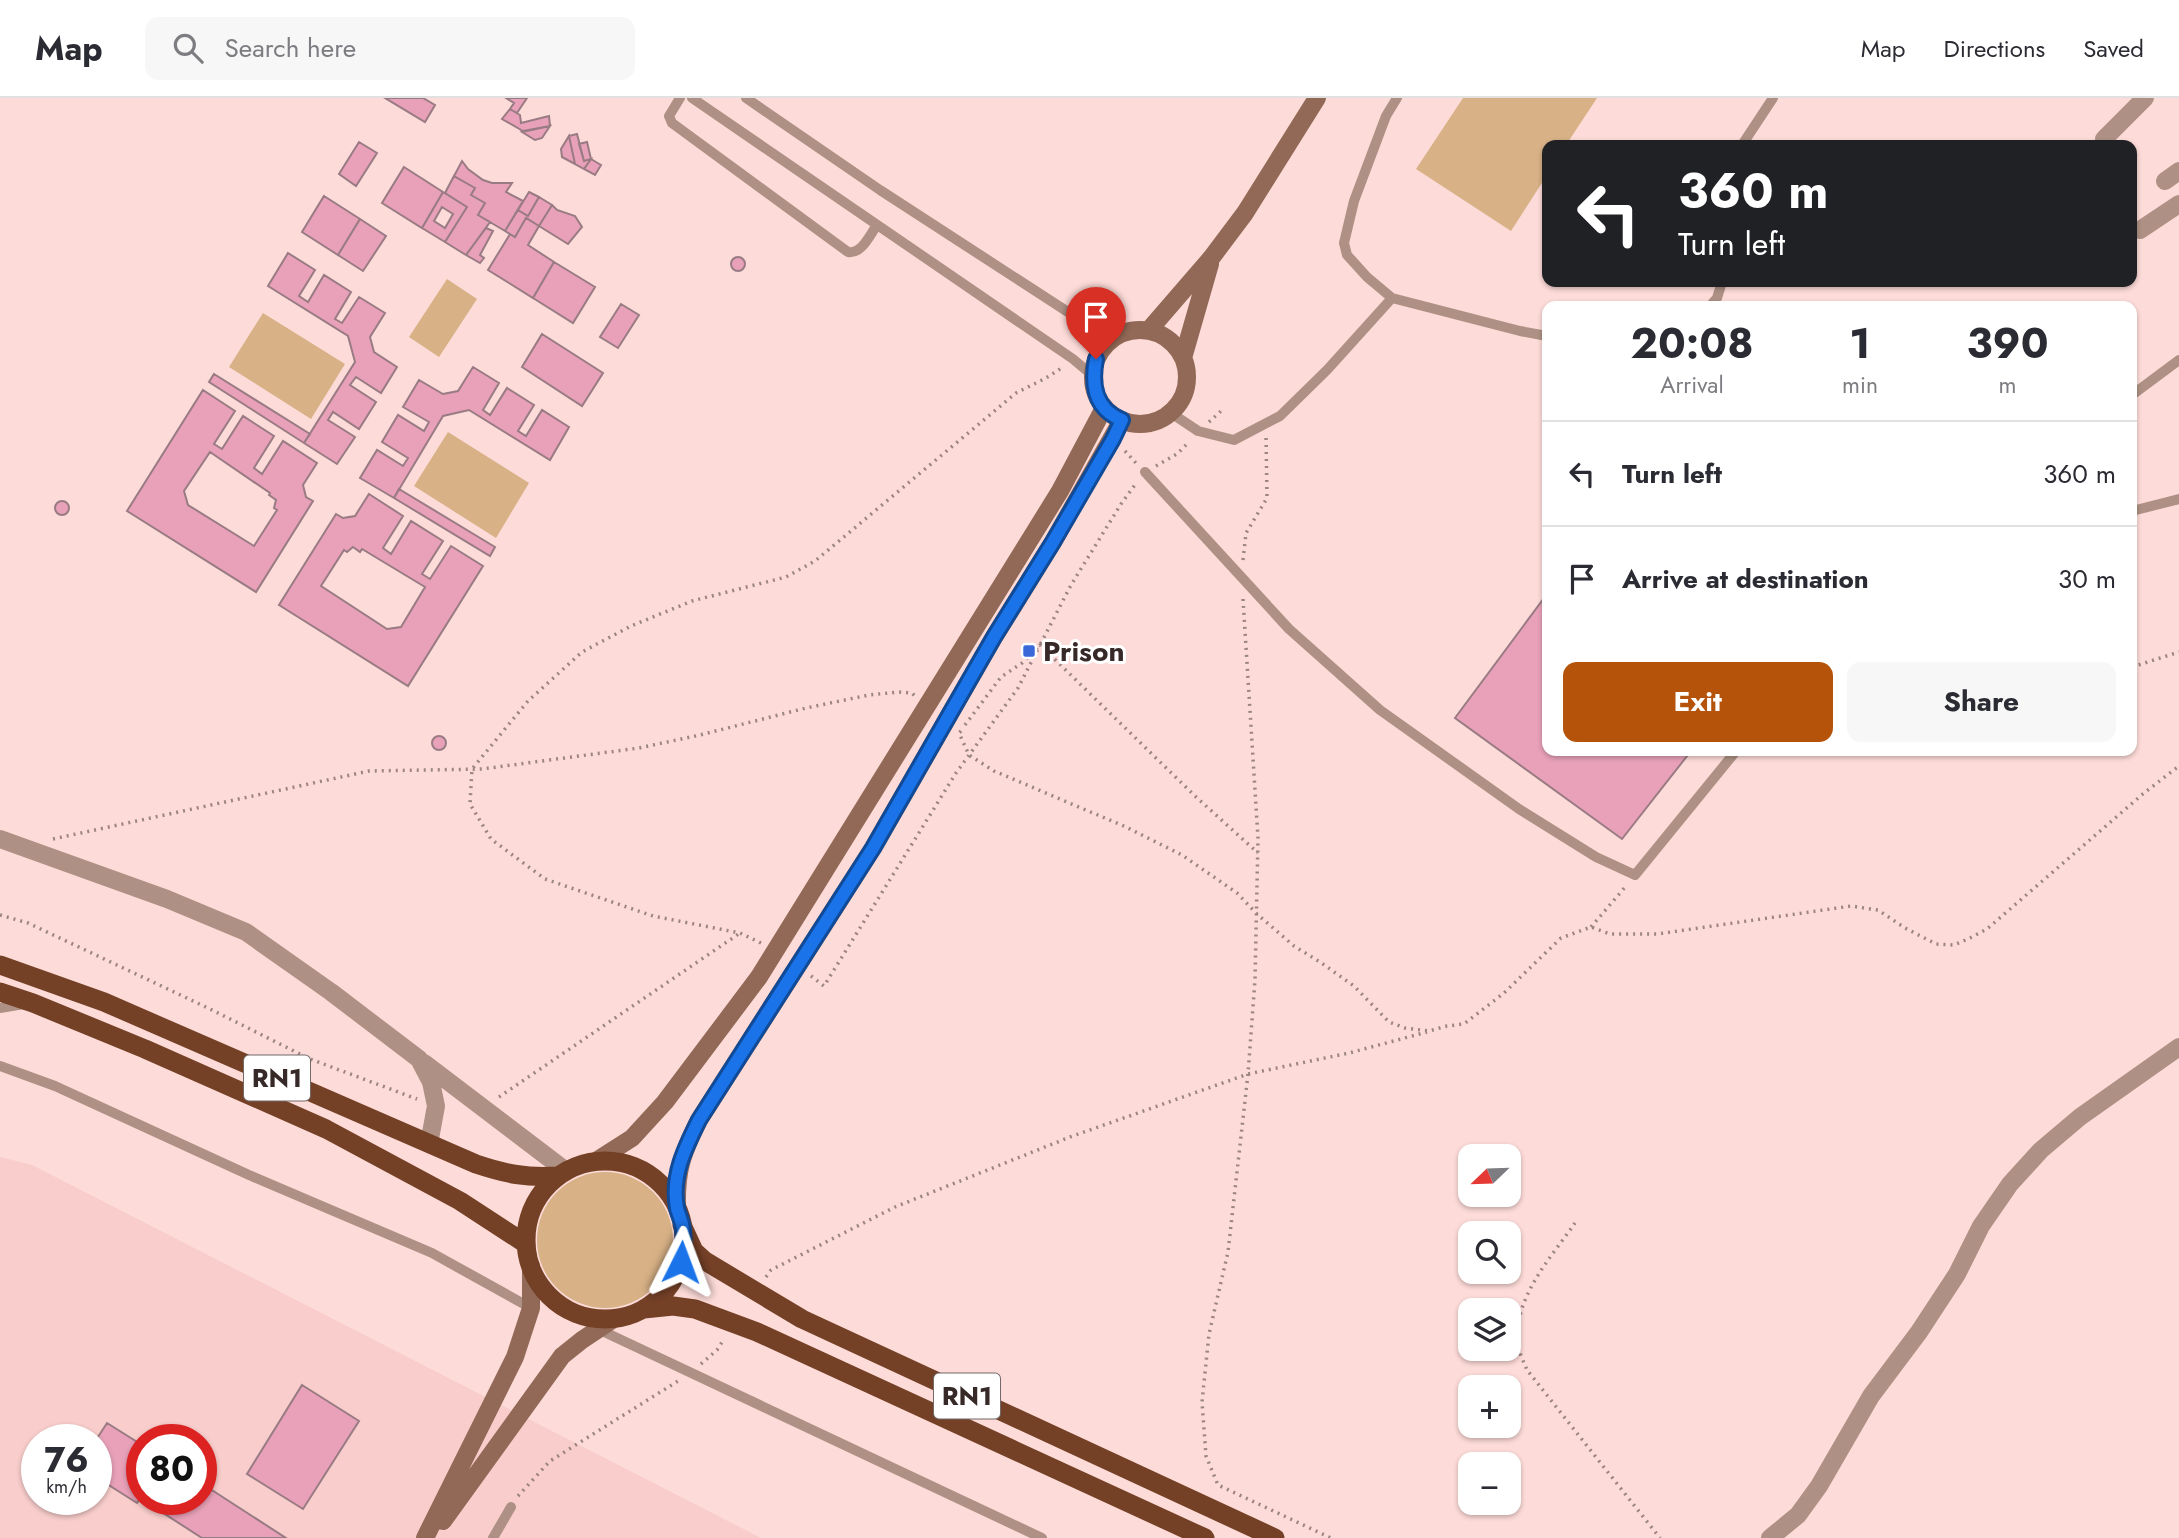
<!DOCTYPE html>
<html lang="en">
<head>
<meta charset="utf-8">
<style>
  :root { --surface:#fff; --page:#f7f7f7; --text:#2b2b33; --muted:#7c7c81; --line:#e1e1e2; --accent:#b45309 }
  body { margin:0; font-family:Jost,sans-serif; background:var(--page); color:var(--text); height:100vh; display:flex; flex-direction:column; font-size:26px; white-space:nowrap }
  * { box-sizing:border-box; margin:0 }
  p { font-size:23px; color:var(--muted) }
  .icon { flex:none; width:38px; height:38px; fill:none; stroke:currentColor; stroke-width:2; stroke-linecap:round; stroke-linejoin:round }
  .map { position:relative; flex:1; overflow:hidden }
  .side { position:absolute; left:1542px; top:203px; width:595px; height:455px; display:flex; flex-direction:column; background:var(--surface); border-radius:14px; box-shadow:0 2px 5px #0004 }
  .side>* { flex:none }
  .guide { position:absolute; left:1542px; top:42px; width:595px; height:147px; border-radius:14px; box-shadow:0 2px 5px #0004; background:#202124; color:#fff; overflow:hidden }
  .needle { width:46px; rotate:247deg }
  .buttons { position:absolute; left:1458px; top:1046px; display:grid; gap:14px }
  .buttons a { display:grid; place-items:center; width:63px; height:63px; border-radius:14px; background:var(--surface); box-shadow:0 2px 5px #0004; font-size:35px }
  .speed { position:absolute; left:21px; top:1326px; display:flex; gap:14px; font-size:35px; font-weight:700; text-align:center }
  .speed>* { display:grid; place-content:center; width:91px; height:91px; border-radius:50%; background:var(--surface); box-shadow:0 2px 5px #0004; line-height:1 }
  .speed small { font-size:18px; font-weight:400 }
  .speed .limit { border:10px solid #d22; background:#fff; color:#111 }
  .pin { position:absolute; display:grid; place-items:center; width:60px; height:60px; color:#fff; margin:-72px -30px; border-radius:50% 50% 50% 0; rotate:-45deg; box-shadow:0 0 7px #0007 }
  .pin .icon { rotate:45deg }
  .me { position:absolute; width:77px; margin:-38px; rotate:3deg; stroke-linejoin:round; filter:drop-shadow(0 0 5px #0008) }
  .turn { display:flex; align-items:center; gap:24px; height:147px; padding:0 21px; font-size:32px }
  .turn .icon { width:91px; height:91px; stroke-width:2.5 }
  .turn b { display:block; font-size:49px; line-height:60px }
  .eta { display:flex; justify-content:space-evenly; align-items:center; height:119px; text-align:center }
  .eta b { font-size:42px; font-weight:700; line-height:49px }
  .primary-button { display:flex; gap:14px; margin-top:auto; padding:14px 21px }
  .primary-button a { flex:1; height:80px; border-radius:14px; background:var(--accent); color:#fff; font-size:28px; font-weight:700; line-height:80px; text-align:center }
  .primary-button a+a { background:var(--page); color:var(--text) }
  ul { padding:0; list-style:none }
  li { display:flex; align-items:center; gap:21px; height:105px; padding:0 21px; border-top:2px solid var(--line) }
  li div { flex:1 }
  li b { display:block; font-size:26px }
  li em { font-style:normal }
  header { display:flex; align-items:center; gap:42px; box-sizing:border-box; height:98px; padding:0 35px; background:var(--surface); border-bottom:2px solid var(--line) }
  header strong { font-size:33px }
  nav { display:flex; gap:38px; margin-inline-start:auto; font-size:24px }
  .search { width:490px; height:63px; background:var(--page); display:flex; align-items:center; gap:18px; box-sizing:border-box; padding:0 24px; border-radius:14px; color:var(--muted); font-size:26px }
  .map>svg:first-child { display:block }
</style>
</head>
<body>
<header>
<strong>Map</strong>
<div class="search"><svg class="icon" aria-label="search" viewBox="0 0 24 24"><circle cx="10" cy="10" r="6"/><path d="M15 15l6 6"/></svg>Search here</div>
<nav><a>Map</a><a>Directions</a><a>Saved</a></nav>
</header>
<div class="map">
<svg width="2179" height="1440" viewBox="0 0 2179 1440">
  <rect width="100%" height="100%" fill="#fddbd8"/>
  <path fill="#f8cdcb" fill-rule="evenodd" d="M0,1059L32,1067L761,1440H0ZM37,1342H96V1402H37ZM142,1342H201V1402H142Z"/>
  <path fill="#d8b186" d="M1463,0H1597L1566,47H1547V77L1511,133L1416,71Z
    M447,181L477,201L439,259L409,239Z
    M263,215L345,266L311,321L229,269Z
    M448,334L529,385L496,440L414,388Z
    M537 1142a68 68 0 1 1 136 0a68 68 0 1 1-136 0Z"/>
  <path fill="#e8a1b8" stroke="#997b84" stroke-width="2" fill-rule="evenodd" d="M385,0H423L435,7L425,24Z
    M506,0H527L517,15L510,11L514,5Z
    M510,11L520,17L521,25L549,18L550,28L523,33L502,21Z
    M550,28L542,40L535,42L522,34Z
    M577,36L584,63L591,61L584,71L575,66L569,38Z
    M569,38L575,66L562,59L561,51Z
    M359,44L377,55L356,88L339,76Z
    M587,44L591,61L584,63L579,46Z
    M591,61L601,67L595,77L584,71Z
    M462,63L468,71L483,82L492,85H512L506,94L523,103L505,133L478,117L485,105L471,97L475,90L454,78Z
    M404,69L443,94L422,130L382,105Z
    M454,78L475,90L471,97L485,105L478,117L490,124L466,157L445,144L467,109L445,95Z
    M443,94L467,109L445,144L422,130Z
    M529,94L539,99L528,118L518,112Z
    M324,98L360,121L338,157L302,134Z
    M539,99L552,107L539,128L526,120L515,139L505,133L518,112L528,118Z
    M552,107L557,112L575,118L582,129L568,146L539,128Z
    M442,109L453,116L445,130L434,123Z
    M526,120L539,128L528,147L554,164L533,200L488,172L510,136L515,139Z
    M360,121L386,138L363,173L338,157Z
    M486,130L493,133L480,157L484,160L480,165L466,157Z
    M288,155L315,172L299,198L308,204L324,177L351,194L335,221L342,225L359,199L385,215L370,239L374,254L397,269L381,295L356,279L350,287L376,304L359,331L333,314L328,322L355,339L337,366L304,345L355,264L348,238L268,188Z
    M731 166a7 7 0 1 1 14 0a7 7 0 1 1-14 0Z
    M554,164L595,189L573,225L533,200Z
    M621,206L639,217L618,250L600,239Z
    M542,236L603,275L582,308L522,269Z
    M473,269L499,285L483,312L490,317L507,290L534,307L518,333L526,338L542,312L569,329L550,362L469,312L443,318L394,400L360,380L377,352L403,368L408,360L382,344L398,317L424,333L429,324L403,309L419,282L443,296L458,293Z
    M214,276L310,336L304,345L209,284Z
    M203,292L235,313L214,346L222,351L243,318L274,338L254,370L262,376L283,343L317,365L303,387L306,399L313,403L256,494L127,413ZM210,354L270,395L269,397L276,402L274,410L277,412L254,448L188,407L184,393Z
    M399,391L495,449L490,458L394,400Z
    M369,396L403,418L383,450L391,456L411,423L443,443L422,476L430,481L451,448L483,468L408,588L279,507L336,416L343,420L355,418ZM353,449L360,454L362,451L425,489L401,529L387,531L321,488L344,452L347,454Z
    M55 410a7 7 0 1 1 14 0a7 7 0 1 1-14 0Z
    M1547,496V653H1691L1622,741L1455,620Z
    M432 645a7 7 0 1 1 14 0a7 7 0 1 1-14 0Z
    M302,1287L359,1323L303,1411L247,1376Z
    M107,1325L142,1347V1398L137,1405L96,1379V1342Z
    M201,1385L286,1440H202L143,1402H201Z"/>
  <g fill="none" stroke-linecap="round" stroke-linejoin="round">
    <path stroke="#9b8482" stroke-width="3.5" stroke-dasharray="2 5" stroke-linecap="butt" d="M1209,324L1221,313
      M1125,353L1136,365
      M1156,368L1177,356L1189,344
      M1243,462L1246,435L1267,400L1266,338
      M1243,501L1258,740L1255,882L1248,976L1349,955L1427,934
      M2132,569L2179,554
      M965,627L1001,579L1022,565L1040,547L1071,487L1121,406L1137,384
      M961,633L959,635L969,657L994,673L1126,729L1182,757L1237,795L1257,816L1294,848L1320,864L1354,888L1389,924L1405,930L1429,933L1447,928L1464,926L1504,895L1561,840L1591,829L1610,836H1657L1851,808L1878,812L1905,830L1936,846L1954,847L1970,840L1987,831L2144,695L2179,668
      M53,741L369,673L482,671L639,650L700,637L806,610L869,597L899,594L912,595L915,598
      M0,817L28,825L208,910L310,961L417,1001
      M1591,829L1626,788
      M761,845L740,835L653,818L545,781L491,741L470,706L472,671L528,603L582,554L631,528L692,503L786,479L815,463L1016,295L1046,280L1063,269
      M811,878L824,888L956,675L1018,590L1040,547L1195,698L1258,755
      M499,999L740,835
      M1575,1125C1550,1161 1513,1200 1518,1246C1519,1255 1524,1264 1527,1272L1660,1440
      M766,1179L771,1172L895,1109L1070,1039L1248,976L1228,1154L1209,1236L1202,1304L1206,1358L1218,1387L1331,1440
      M701,1266L717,1252L724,1241
      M518,1398L550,1363L678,1283"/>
    <path stroke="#ae9184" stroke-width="10" d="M680,0L669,18L672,25L848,154C862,156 869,138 877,127
      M692,0L1073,261L1092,277
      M746,0L880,92L1111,242
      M1397,0L1386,18L1354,103L1344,145L1347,157L1367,179L1392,200L1520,233L1547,238
      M1742,47L1773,0
      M1710,208L1717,200L1722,184
      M2132,297L2179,262
      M1171,315L1198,333L1234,342L1280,318L1327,272L1392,200
      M1145,374L1289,531L1380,612L1519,711L1596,759L1635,777L1736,653
      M2132,413L2179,401
      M0,910L24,906
      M0,968L55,988L249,1077L432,1155L531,1210
      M598,1231L1042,1440
      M493,1440L511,1409"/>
    <path stroke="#ae9184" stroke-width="18" d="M2104,41L2145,0
      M2165,83L2179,73
      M2140,132L2179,106
      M0,741L167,801L246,834L331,894L419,961L431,984L436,1008L429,1046
      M424,965L566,1073
      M1770,1440L1798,1417L1819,1388L1871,1298L1919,1234L1957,1176L1981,1128L2010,1086L2041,1052L2080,1019L2179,949"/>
    <path stroke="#926956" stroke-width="18" d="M1093 279a47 47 0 1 1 94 0a47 47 0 1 1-94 0Z
      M1149,232L1212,159L1245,115L1317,0
      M1183,260L1210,166
      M596,1063L632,1040L665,1004L759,879L1060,393L1104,310
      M677,1110C676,1072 682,1056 699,1022L873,750L994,539L1053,444L1122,322
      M443,1423L562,1258L582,1242L615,1220
      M425,1440L515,1259L531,1210V1168"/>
    <path stroke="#744026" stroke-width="19" d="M0,867L104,904L476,1066C506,1076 526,1080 558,1078
      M0,894L33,905L145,951L326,1031L460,1103L526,1146
      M526 1142a79 79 0 1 1 158 0a79 79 0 1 1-158 0Z
      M682,1127L694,1153L705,1163L802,1221L1275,1440
      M644,1211L673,1208L695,1211L757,1234L1205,1440"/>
  </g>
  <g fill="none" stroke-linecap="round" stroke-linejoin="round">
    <defs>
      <path id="route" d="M681,1164C683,1151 685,1138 682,1126C681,1121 678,1115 677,1110C671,1078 685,1050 699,1022L873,750L994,539L1053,444L1113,341L1122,322C1095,311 1091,287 1096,261"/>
    </defs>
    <use href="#route" stroke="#114b97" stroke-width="18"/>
    <use href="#route" stroke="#1a73e8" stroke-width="12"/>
  </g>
  <rect fill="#3a68d8" stroke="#fff" stroke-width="2.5" x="1022" y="546" width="14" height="14" rx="3.5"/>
  <g text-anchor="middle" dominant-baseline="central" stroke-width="6" stroke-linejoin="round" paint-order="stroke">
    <g fill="#fff" stroke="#726968" stroke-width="2">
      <rect x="244" y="957.5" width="66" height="45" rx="5"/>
      <rect x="934" y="1275.5" width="66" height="45" rx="5"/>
    </g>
    <g font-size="26" font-weight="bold" fill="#362928">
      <text x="277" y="980">RN1</text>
      <text x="967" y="1298">RN1</text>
    </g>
    <g font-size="28" font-weight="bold" fill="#362928" stroke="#fff" text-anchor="start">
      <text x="1043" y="553">Prison</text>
    </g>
  </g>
</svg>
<div class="buttons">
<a><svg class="needle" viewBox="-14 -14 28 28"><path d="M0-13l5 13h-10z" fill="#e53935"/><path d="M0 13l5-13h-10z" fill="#7c7c81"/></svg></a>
<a><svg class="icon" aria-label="search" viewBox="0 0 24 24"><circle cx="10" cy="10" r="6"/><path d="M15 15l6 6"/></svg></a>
<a><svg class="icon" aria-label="layers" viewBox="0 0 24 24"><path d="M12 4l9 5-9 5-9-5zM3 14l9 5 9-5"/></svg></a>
<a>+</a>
<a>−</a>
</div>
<div class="speed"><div>76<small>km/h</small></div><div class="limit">80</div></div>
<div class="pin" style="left:1096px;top:261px;background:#d93025"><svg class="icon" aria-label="arrive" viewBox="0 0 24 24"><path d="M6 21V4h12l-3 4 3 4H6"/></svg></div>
<svg class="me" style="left:681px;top:1164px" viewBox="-20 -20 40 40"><path d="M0-17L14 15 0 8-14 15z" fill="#1a73e8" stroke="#fff" stroke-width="4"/></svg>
<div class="guide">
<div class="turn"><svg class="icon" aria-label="left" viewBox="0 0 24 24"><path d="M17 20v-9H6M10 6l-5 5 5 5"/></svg><div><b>360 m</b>Turn left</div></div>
</div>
<section class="side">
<div class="eta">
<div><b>20:08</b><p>Arrival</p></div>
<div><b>1</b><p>min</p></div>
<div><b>390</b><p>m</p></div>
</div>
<ul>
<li><svg class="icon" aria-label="left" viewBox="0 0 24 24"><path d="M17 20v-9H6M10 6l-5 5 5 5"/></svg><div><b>Turn left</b></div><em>360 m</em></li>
<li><svg class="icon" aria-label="arrive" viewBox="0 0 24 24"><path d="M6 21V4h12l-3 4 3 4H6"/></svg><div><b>Arrive at destination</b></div><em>30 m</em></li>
</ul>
<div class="primary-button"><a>Exit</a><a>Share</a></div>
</section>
</div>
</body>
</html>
